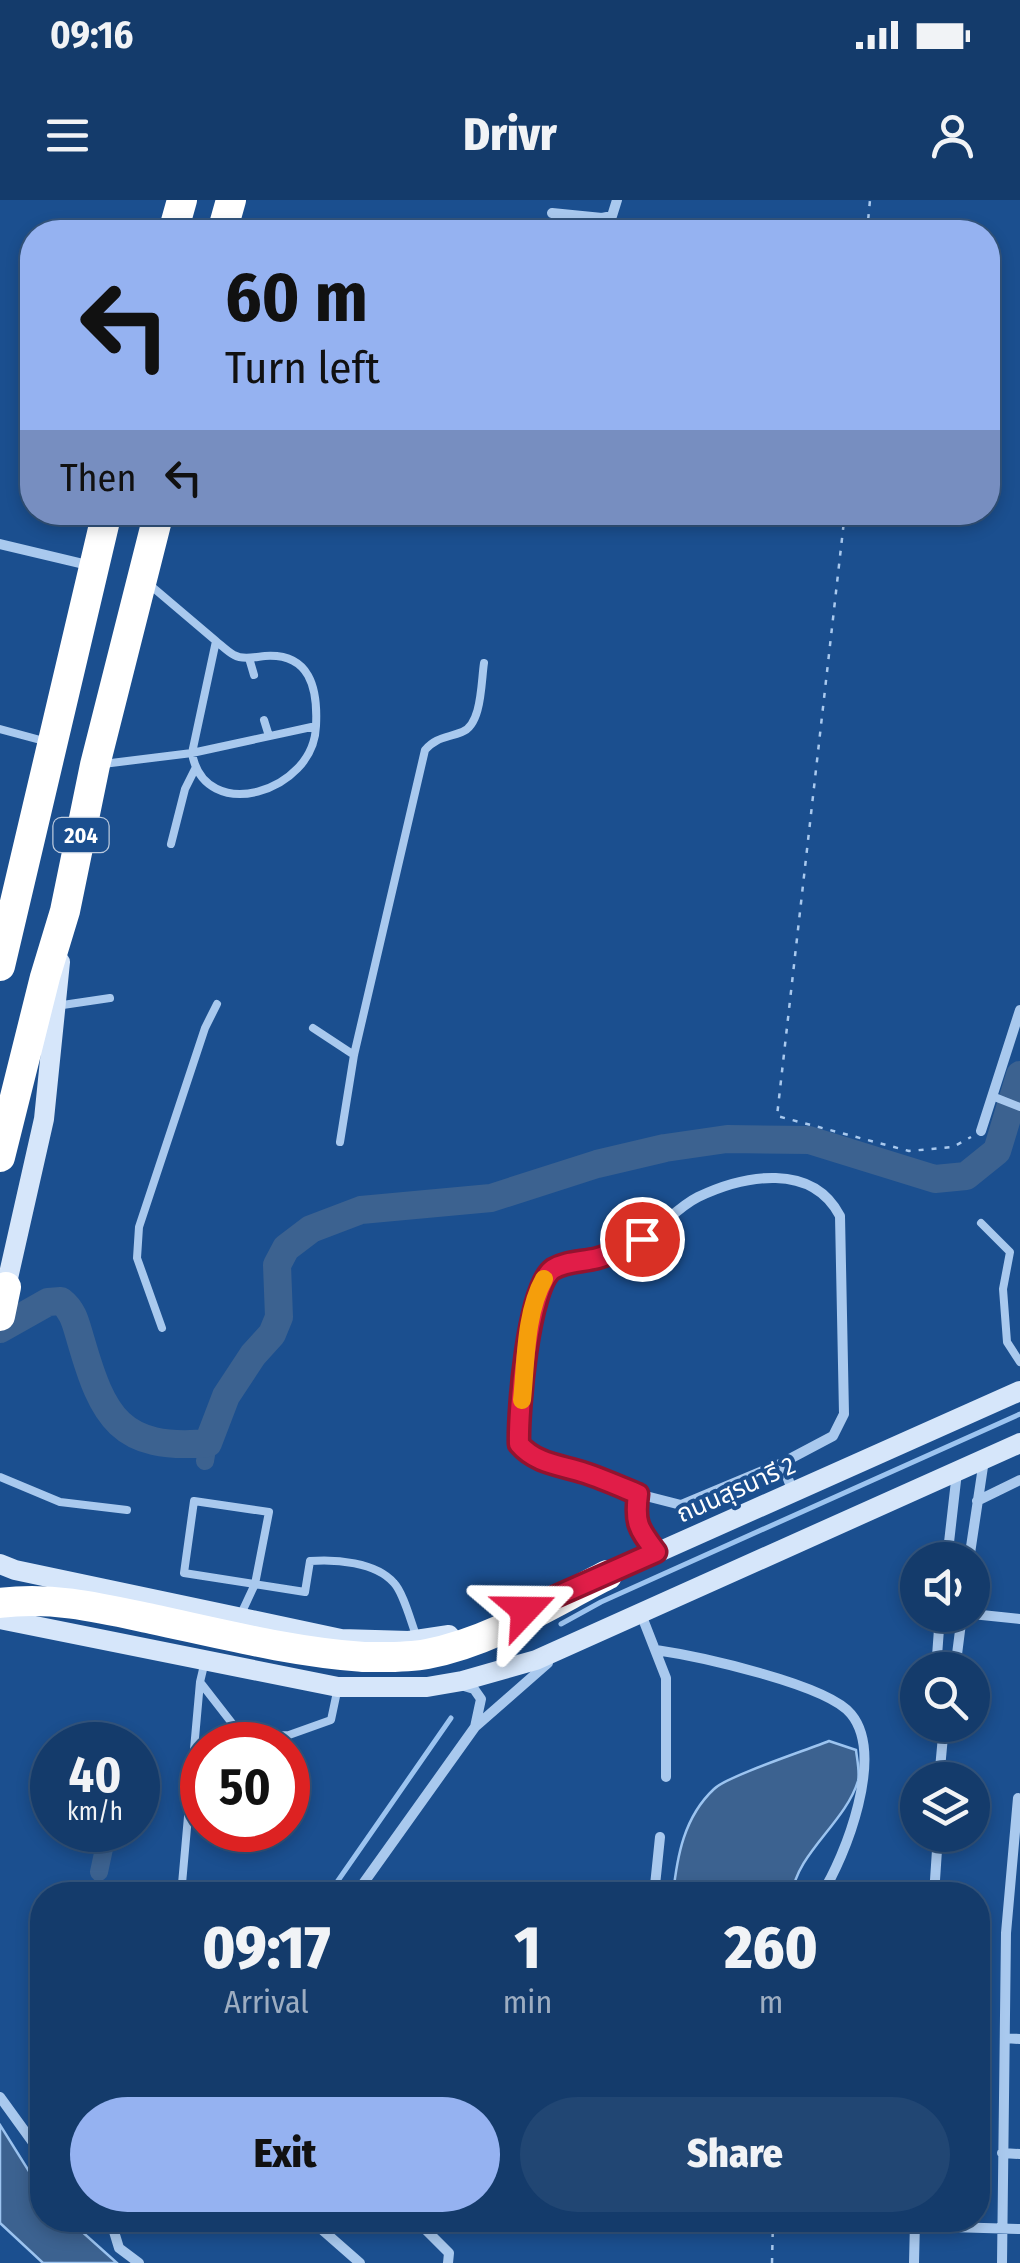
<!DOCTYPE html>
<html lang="en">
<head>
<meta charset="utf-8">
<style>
  :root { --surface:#143b6b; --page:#214673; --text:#f1f3f6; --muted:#9dadc1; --line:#33557e; --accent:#95b2f1 }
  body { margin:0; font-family:"Fira Sans Condensed","Noto Sans Thai",sans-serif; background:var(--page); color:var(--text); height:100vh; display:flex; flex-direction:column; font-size:38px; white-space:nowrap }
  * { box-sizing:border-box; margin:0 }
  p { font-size:32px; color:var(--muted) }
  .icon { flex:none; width:55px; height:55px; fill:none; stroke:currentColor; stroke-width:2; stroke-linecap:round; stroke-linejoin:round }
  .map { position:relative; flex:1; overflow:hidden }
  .panel { position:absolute; left:30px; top:1682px; width:960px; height:350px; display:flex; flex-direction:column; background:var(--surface); border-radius:40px; box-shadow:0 5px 15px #0003,0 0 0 2px var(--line) }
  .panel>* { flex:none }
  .banner { position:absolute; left:20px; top:20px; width:980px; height:305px; border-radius:40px; box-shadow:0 5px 15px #0003,0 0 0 2px var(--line); background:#95b2f1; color:#111; overflow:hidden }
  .buttons { position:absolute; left:900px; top:1342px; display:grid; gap:20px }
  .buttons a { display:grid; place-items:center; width:90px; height:90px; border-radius:50%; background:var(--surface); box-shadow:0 5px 15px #0003,0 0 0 2px var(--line); font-size:50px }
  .speed { position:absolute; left:30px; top:1522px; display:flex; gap:20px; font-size:50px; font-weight:700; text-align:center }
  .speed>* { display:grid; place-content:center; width:130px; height:130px; border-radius:50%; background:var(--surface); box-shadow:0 5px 15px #0003,0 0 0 2px var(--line); line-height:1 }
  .speed small { font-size:25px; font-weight:400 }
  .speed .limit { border:15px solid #d22; background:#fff; color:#111 }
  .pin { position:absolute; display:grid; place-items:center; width:85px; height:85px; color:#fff; margin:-42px; border:5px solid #fff; border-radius:50%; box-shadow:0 2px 10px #0007 }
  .me { position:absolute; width:110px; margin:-55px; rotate:67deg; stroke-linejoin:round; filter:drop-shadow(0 0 8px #0008) }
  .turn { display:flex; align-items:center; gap:35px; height:210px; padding:0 40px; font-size:45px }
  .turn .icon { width:130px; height:130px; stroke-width:2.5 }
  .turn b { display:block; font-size:70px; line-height:85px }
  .then { display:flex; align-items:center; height:95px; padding:0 40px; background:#0003; gap:20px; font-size:38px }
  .eta { display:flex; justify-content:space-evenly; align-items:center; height:170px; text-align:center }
  .eta b { font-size:60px; font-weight:800; line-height:70px }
  .cta { display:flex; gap:20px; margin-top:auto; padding:20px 40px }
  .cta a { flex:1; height:115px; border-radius:60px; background:var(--accent); color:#111; font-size:40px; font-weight:800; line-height:115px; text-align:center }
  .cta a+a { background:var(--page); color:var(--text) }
  .status { display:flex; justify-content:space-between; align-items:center; height:70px; padding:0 50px; background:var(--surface); direction:ltr }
  .status svg { height:28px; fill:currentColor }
  header { display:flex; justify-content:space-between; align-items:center; height:130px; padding:0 40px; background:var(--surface); font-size:45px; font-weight:800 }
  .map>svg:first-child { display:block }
</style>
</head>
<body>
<div class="status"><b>09:16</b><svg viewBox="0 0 49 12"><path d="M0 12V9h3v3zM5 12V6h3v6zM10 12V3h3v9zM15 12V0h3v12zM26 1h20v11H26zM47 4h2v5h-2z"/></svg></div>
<header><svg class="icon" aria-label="menu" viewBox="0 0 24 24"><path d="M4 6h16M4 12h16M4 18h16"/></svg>Drivr<svg class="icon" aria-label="person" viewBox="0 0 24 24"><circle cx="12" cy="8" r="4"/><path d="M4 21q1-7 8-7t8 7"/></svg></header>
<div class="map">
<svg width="1020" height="2063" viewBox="0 0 1020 2063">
  <rect width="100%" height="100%" fill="#1b4f8f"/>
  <path fill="#3c6290" stroke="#9cc4f0" stroke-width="2.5" d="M829,1541L856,1550C857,1559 860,1572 858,1581C845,1623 796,1654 792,1695H673C677,1656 684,1617 714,1589C727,1576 807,1550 829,1541Z
    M0,1925L42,1992V2020H69L117,2063H43L0,2023Z"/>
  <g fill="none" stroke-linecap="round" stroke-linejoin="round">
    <path stroke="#9cc4f0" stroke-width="5" d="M561,1424L601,1402L1020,1214
      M328,1695L451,1518"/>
    <path stroke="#3c6290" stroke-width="18" d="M205,1261L208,1243
      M99,1672L108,1630"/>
    <path stroke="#3c6290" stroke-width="28" d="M0,1129L48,1102L61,1101C74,1111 76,1125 81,1141C103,1217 120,1251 208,1243L226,1196L253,1155L272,1134L279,1117L277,1065L286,1048L311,1029L361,1010L491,998L597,964L665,948L727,939L809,940L935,979L966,976L997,951L1020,875"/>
    <path stroke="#a9c9ee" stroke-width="2.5" stroke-dasharray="5 8" stroke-linecap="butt" d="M867,32L870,0
      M845,312L777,916L909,951L953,947L971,937
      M772,2063L773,2020"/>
    <path stroke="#a9c9ee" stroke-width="8" d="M216,441C221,445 228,452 234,455C243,460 255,457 265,456C310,453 318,488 316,526L192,553C204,625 314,593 316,526
      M249,458L254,475
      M264,520L269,536
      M0,529L44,541
      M103,564L192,553L216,441L150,385
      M171,644L185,589L195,569
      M56,806L110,798
      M313,828L354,855
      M992,896L1020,907
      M340,942L354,855L425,550C436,537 447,538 462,532C482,525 481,482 484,463
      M981,1023L1010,1052L1003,1089L1007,1142L1020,1162
      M162,1128L137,1058L139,1027L205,828L217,804
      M0,1277L60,1302L127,1310
      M241,1414L255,1384L269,1312L194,1301L184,1373L305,1392L310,1361C335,1359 376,1362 394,1383C403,1392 411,1422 416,1435
      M205,1461L200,1482L242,1536L289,1535L331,1520L338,1487
      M181,1695L200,1482"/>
    <path stroke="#a9c9ee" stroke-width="10" d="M552,13L602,18L612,16L617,0
      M0,344L92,366
      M981,931L1020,810
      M782,1263L681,1305L638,1294L528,1254L519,1243V1227C523,1191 525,1104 545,1077C558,1059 582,1063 601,1057C613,1053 625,1047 636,1042C660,1031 674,1009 698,997C744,975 812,962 840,1016L844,1214L833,1236L782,1263L793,1292
      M638,1294C634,1324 639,1329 656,1352
      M977,1301L1020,1280
      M947,1360L957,1272
      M969,1360L984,1260
      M641,1414L666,1478V1577
      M972,1414L1020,1419
      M656,1450C697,1456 827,1484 851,1514C885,1555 846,1656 821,1695
      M936,1470L940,1415
      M955,1470L962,1415
      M461,1485L474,1489L481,1499L475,1527L548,1463
      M939,1580L944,1525
      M355,1695L475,1527
      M654,1695L660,1637
      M934,1695L938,1635
      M1005,1838L1020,1839
      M0,1897L42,1955
      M1002,1953L1020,1954
      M94,2020L105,2026L122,2020
      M311,2020L360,2063
      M112,2025L119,2048L139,2063
      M915,2026L1020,2029
      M424,2028L449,2053L448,2063
      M914,2063L915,2021
      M1002,2063L1006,1733L1018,1598"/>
    <path stroke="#d6e6fa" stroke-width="20" d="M6,1087L44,919L60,762
      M0,1364L15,1370L341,1439L409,1441L449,1435
      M598,1379L1020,1191
      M0,1419L338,1487H427L462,1481L536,1460L1020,1243"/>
    <path stroke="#fff" stroke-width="30" d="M173,32L182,0
      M222,32L231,0
      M0,766L107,312
      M0,957L45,777L65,711L95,565L159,312
      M0,1116L6,1087
      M364,1457C385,1457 406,1458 427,1454C491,1442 550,1404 607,1375"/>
    <path stroke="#fff" stroke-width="30" d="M0,1403C52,1396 101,1408 152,1419C222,1434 292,1452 364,1457"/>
  </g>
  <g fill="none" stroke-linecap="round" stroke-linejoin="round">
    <defs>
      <path id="route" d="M525,1410L656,1352C639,1329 634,1324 638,1294C621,1287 603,1279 585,1273C561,1265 536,1264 519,1244C518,1212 528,1086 553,1069C566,1061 583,1062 598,1058C613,1054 627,1045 642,1039"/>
    </defs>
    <use href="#route" stroke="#92132f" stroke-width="25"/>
    <use href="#route" stroke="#e11d48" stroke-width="18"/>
    <path stroke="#f59e0b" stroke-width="18" d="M522,1200C526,1162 525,1113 544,1079"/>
  </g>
  <g text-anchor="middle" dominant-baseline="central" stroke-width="8" stroke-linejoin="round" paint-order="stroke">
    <rect fill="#1b4f8f" stroke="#bbcadd" stroke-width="2.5" x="53.5" y="618" width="55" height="34" rx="8"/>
    <g font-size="22" font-weight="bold" fill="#fff">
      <text x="81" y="635">204</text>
    </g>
    <g font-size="25" fill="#fff" stroke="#1b4f8f">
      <text transform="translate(736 1290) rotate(-24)">ถนนสุรนารี 2</text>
    </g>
  </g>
</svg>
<div class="buttons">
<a><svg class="icon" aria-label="sound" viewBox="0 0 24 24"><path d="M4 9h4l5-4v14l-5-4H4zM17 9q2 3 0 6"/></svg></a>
<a><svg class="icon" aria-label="search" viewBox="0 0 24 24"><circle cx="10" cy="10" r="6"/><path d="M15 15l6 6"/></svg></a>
<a><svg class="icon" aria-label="layers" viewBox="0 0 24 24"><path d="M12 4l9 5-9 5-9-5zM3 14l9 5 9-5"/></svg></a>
</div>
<div class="speed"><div>40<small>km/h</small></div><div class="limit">50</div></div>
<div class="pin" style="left:642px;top:1039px;background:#d93025"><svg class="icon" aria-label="arrive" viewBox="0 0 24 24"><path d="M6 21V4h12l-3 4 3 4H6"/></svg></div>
<svg class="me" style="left:525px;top:1410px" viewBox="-20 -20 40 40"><path d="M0-17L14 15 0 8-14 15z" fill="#e11d48" stroke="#fff" stroke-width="4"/></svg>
<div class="banner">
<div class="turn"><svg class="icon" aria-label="left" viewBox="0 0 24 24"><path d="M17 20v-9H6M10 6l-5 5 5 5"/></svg><div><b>60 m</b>Turn left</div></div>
<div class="then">Then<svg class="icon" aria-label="left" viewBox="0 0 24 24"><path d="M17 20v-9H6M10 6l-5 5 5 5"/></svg></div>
</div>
<section class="panel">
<div class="eta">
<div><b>09:17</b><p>Arrival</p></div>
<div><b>1</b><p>min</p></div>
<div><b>260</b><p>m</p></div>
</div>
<div class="cta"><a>Exit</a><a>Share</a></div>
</section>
</div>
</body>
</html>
